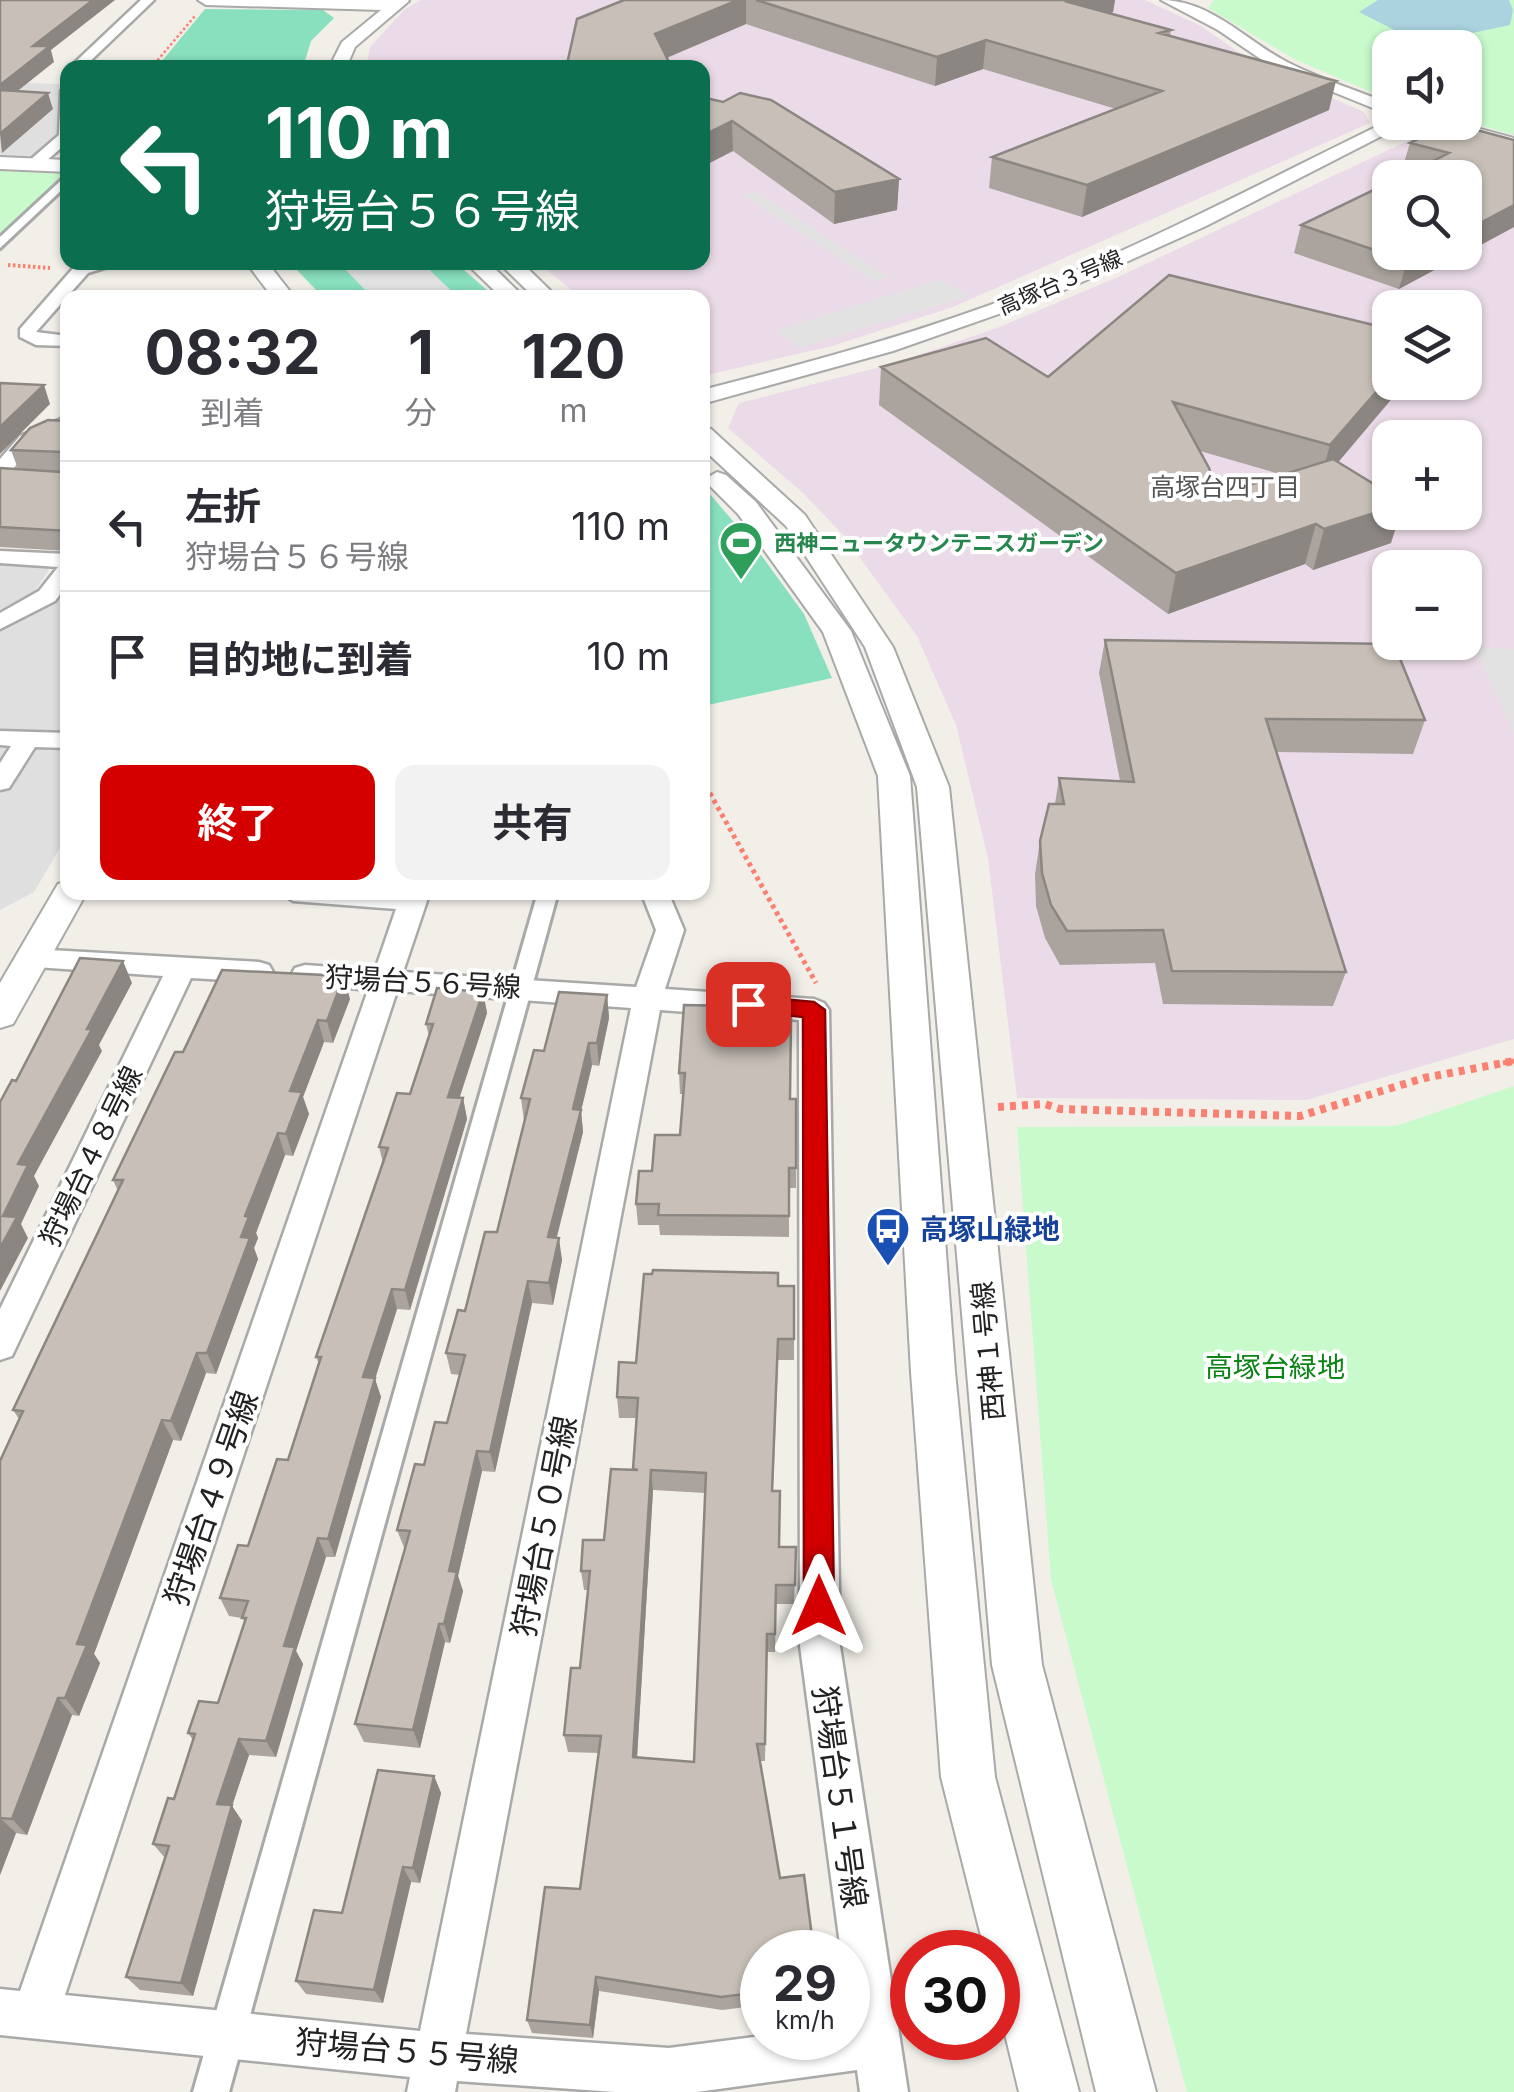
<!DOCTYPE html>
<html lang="ja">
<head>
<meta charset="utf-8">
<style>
  :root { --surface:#fff; --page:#f2f2f3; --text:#2b2b33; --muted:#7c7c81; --line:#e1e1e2; --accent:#d40000 }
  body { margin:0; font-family:Inter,"Noto Sans JP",sans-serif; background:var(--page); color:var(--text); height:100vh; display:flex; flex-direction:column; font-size:38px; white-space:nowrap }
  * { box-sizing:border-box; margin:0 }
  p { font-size:32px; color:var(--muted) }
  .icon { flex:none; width:55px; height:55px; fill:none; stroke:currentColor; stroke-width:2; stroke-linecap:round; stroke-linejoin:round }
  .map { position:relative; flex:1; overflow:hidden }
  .details { position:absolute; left:60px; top:290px; width:650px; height:610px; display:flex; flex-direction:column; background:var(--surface); border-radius:20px; box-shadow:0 2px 8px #0004 }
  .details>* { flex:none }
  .banner { position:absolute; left:60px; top:60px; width:650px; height:210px; border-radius:20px; box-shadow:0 2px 8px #0004; background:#0b6e4f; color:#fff; overflow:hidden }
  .controls { position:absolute; left:1372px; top:30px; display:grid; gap:20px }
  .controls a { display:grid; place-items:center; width:110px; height:110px; border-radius:20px; background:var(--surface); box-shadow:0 2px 8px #0004; font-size:50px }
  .speed { position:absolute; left:740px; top:1930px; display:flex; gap:20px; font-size:50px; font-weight:700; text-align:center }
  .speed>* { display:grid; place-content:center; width:130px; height:130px; border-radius:50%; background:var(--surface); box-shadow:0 2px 8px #0004; line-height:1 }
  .speed small { font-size:25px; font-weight:400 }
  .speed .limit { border:15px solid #d22; background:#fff; color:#111 }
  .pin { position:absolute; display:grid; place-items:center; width:85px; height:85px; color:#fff; margin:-42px; border-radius:20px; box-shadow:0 5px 15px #0006 }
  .me { position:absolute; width:110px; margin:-55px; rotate:0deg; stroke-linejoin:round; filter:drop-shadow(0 0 8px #0008) }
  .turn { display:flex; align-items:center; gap:35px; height:210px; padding:0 40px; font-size:45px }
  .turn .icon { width:130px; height:130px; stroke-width:2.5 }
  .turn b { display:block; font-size:70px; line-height:85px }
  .eta { display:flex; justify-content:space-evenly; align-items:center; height:170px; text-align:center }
  .eta b { font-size:60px; font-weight:700; line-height:70px }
  .button { display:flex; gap:20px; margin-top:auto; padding:20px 40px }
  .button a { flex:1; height:115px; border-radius:20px; background:var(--accent); color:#fff; font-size:40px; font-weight:700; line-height:115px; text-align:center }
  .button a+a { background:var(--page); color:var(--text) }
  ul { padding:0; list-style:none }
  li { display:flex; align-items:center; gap:30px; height:130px; padding:0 40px; border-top:2px solid var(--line) }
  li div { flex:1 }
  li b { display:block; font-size:38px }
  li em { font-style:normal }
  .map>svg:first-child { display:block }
</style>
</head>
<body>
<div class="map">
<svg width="1514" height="2092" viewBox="0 0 1514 2092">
  <rect width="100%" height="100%" fill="#f2efe9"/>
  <path fill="#e0dfdf" d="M0,82L60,84L58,135L36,157L0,156Z
    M0,562L42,564L49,570L34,592L0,610Z
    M67,582V836L34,892L0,910V630L54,600Z"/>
  <path fill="#ebdbe8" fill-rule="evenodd" d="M421,0H1145L1201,26L1257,65L1364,112L1370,123L953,307L832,346L703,376L702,298L580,297L539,263L702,262V68H366L370,47L405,9Z
    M1416,137H1448L1514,155V1039L1307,1100L1017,1098L988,858L956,725L917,636L844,536L804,494L728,428L739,403L892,364L997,328L1120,276ZM1390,178H1465V252H1390ZM1390,308H1465V382H1390ZM1390,438H1465V512H1390ZM1390,568H1465V642H1390Z"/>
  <path fill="#c8facc" d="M1214,0H1514V135L1465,121V48H1390V100L1294,59L1208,8Z
    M0,171L63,174L5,232H0Z
    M1514,1086V2092H1187L1051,1580L1017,1127L1396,1126Z"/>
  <path fill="#88e0be" d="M205,9L323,10L334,18L311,41L303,67H157Z
    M290,263H456L495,297H323Z
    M703,486L756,548L804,614L832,678L703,706Z"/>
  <path fill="#e2e2e2" d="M756,192L888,277L874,281L743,195Z
    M339,263H422L458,297H372Z
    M940,280L970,296L799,348L776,330Z
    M1474,647L1514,649V734Z"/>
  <path fill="#aad3df" d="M1378,0H1509L1513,10L1510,25L1472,33L1468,43L1426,46L1359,12Z"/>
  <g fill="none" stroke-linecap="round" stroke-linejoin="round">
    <defs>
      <path id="pedestrian" d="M68,174V184L0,248V237Z
        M538,892H558L229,2092H193Z"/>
      <path id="minor" d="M141,0H154L83,68H69Z
        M68,87V142L39,167H29V161L59,135L61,91Z
        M89,262H124L88,273L36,332L68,336V346L36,345L20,337V329L76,265Z
        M68,416V429L34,444L7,476L0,478V459L20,436Z
        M0,551L68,554V584L55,601L0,629V613L39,591L58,567L0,563Z
        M0,731L68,733V748L35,747L9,788L0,790V763L11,746L0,745Z
        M280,892H430L403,972L636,987L656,930L641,892H668L684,930L665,989L814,999L824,1003L829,1010L840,1646L908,2092H860L857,2070L697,2092H615L457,2081L455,2092H407L410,2077L0,2035V1989L20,1991L368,990L295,982L291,975L295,968L305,965L375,970L396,909L293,901ZM397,991L631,1008L420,2031L65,1995ZM660,1010L799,1020L800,1646L841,1952H848L851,2024H848V2038L762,2036L669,2048L466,2034Z
        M32,949L259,962L269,965L273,972L269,979L259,982L191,978L12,1356L0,1360V1309L163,976L22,966L18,959L22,952Z"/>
      <path id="tertiary" d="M198,0H408L409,1L355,47L346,68H329L342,42L381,10L206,5Z
        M1161,0C1211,0 1246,41 1287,62C1320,79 1356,90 1390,104V115L1274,68L1218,30Z
        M1390,120L1409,122L1206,226L1053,295L893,351L702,404V390C816,361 929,330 1038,287C1158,238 1273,177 1390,120Z
        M1423,122H1454L1514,138V149Z
        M0,157L68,160V172L0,169Z
        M246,262H267L295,298H273Z
        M465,262H488L525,298H502Z
        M498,262H521L558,298H535Z
        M702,427L711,429L805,515L893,647L949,787L1042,1665L1156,2092H1096L992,1665L917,787L865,647L786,526L702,448Z
        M717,472L726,475L756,502L851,631L910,776L955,1372L995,1777L1079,2092H1019L998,2005V1952H985L941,1777L911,1372L878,776L823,632L738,514L704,480Z
        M68,881V892H87L13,1024L0,1028V983L58,884Z"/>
    </defs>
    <use href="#pedestrian" stroke="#a9a9a9" stroke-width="6"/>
    <use href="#minor" stroke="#a9a9a9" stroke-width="5"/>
    <use href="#tertiary" stroke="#a9a9a9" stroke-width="4"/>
    <path stroke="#fa8072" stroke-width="2.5" stroke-dasharray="2.5 2.5" stroke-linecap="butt" d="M151,68L195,16"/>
    <path stroke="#fa8072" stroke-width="4" stroke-dasharray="2.5 2.5" stroke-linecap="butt" d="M8,265L50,268"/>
    <path stroke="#fa8072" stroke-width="5" stroke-dasharray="4 4" stroke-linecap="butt" d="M702,779L816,983
      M1503,1063L1514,1061"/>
    <path stroke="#fa8072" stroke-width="8" stroke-dasharray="6 6" stroke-linecap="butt" d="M998,1107L1045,1104L1060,1109L1300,1116L1424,1078L1514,1061"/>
    <use href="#pedestrian" fill="#fff" fill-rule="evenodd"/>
    <use href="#minor" fill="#fff" fill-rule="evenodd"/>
    <use href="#tertiary" fill="#fff" fill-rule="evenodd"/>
  </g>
  <path fill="#aba49e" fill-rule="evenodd" d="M624,0H1115L1113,12L1111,13L1171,30L1170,36L1329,110L1082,217L989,188L992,157L1116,109L983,69L935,86L746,24L667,58L672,68H567V64Z
    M702,97L899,179L897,210L834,224L733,151Z
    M1514,140V227L1399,289L1294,253L1301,225L1412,171L1402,169L1410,143Z
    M1390,329L1338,462L1391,543L1313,570L1305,564L1168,614L879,405L881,367L1048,377ZM1200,451L1283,475L1217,495Z
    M68,421V551L0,547V468L18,469L11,450Z
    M1105,640L1425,720L1413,754L1277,752L1346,972L1333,1006L1163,1004L1155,963L1060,965L1045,938L1036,906L1035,874L1040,841L1055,804L1059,778L1120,781L1099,673Z
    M483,992L487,1013L459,1098H463L467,1119L410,1310L397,1309L375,1379L381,1397L335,1557H326L296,1651L303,1664L276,1757L249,1755L232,1806L242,1821L193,1996L140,1990L126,1977L165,1858L153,1844L174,1799L193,1740L188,1733L218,1703L245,1622L242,1618L229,1616L220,1598L248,1546L288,1460L319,1364L316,1357L383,1163L379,1147L410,1094L429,1037L426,1024Z
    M607,995L609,1018L599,1066L592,1065L581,1111L583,1132L557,1237L562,1260L553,1305L532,1303L495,1472L482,1471L458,1576L463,1591L450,1643L445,1642L420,1748L364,1742L355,1724L405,1550L397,1530L424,1465L447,1423L460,1375L451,1374L446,1353L497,1232L524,1121L521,1098L544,1051Z
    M350,999L333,1043L324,1042L303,1097L309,1114L293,1156L285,1155L256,1233L258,1238L254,1248L258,1259L216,1374L206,1373L181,1441L173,1440L94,1654L100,1663L79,1716L72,1715L27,1835L16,1833L0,1875V1461L19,1419L13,1410L118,1191L113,1180L183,1052Z
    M734,1017L790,1099L796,1168V1188H789V1237L660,1235L659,1225H638L636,1204L652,1171L680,1135L683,1094H680L679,1073Z
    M778,1286L794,1339V1360H778L773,1491L779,1547H796L794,1604H776L775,1652H767L765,1761H760L762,2005L722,2010L599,1991L593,2038L532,2033L527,2020L580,1889L599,1753L568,1752L564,1735L580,1668L588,1590H584L581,1571L604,1540L633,1470L636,1418H619L617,1397L636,1363ZM653,1490L705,1493L694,1762L637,1758Z
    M434,1776L441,1793L420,1883L411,1882L383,2003L306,1994L296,1981Z"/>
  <path fill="#8b8681" d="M93,0H115L51,50L54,62L0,105V85L33,46Z
    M738,0H746V24L656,62L655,34Z
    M1075,0H1115L1113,12L1065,29L1068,2Z
    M986,40L983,69L935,86L937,57Z
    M1336,81L1329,110L1082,217L1087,185Z
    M48,93L53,109L2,153L0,134Z
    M732,121L733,151L702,167V136Z
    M899,179L897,210L834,224L835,192Z
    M1514,205V227L1399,289L1407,261L1423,252H1465V231Z
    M1390,376V382H1406L1319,485L1330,445Z
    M44,385L50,404L0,454V427Z
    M1390,508V512H1401L1391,543L1313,570L1324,529Z
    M1316,524L1305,564L1168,614L1176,573Z
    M123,961L132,983L99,1045L102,1051L34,1176L39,1186L21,1224L28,1238L0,1291V1248L3,1216L18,1164Z
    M344,976L350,999L333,1043L327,1021Z
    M483,992L487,1013L453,1118L448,1097Z
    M607,995L609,1018L599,1066L597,1043Z
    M318,1020L324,1042L303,1097L309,1114L293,1156L286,1134L290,1091Z
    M589,1043L592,1065L581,1111L583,1132L551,1259L548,1237L573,1109Z
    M463,1098L467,1119L410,1310L405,1290Z
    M278,1133L285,1155L256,1233L258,1238L254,1248L258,1259L216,1374L207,1353L241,1237L245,1216Z
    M559,1238L562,1260L553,1305L549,1283Z
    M528,1281L532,1303L495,1472L490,1452Z
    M392,1289L397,1309L375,1379L381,1397L335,1557L328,1539L363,1377Z
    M197,1353L206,1373L181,1441L171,1421Z
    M162,1420L173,1440L94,1654L100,1663L79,1716L65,1698L77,1644Z
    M477,1451L482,1471L458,1576L463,1591L450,1643L444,1624L449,1571Z
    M651,1470L653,1490L636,1774L633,1757Z
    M318,1538L326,1557L296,1651L303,1664L276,1757L266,1741L284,1646Z
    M439,1624L445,1642L420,1748L413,1730Z
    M58,1698L72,1715L27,1835L12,1819Z
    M239,1739L249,1755L232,1806L242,1821L193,1996L181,1983L217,1804Z
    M434,1776L441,1793L420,1883L413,1868Z
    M0,1818L16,1833L0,1875Z
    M403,1867L411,1882L383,2003L374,1990Z
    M596,1977L599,1991L593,2038L590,2025Z"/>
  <path fill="#c7bfb8" stroke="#8b8681" stroke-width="2.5" fill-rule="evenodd" d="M0,0H93L33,46H50L0,85Z
    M624,0H738L655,34L672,68H569L567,64L577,19Z
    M756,0H1075L1068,2L1171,30L1159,33L1336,81L1087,185L992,157L1162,91L986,40L937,57Z
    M0,90L48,93L0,134Z
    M740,93L771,100L899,179L835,192L732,121L702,136V97L723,102Z
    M1451,123L1514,140V205L1465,231V178H1399L1449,153L1410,143Z
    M1390,182V252H1423L1407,261L1301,225Z
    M1169,275L1390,329V376L1330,445L1173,402L1209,468L1217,495L1333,459L1390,494V508L1324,529L1316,524L1176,573L881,367L986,338L1048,377Z
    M0,383L44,385L0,427Z
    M48,420L68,421V531L0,527V468L61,472L65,468L62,452L11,450L30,428Z
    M1105,640L1394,644L1425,720L1266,719L1346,972L1172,971L1163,930L1067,931L1051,905L1042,873L1040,841L1049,804H1064L1059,778L1134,782Z
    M80,958L123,961L87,1029H92L18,1164L28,1165L3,1216L17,1217L0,1248V1102L12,1080L16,1081Z
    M222,970L344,976L327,1021L318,1020L290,1091L302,1092L286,1134L278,1133L245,1216L249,1217L241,1237L250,1238L207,1353H197L171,1421L162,1420L77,1644L87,1645L65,1698H58L12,1819L0,1818V1461L23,1411L13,1410L123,1180H113L175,1052H183Z
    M437,988L483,992L448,1097L463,1098L405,1290L392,1289L363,1377L375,1378L328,1539L318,1538L284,1646L295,1647L266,1741L239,1739L217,1804L232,1805L181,1983L126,1977L169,1846L153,1844L168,1798L174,1799L195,1734L188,1733L199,1701L218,1703L246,1618H242L248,1601L220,1598L238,1545L248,1546L277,1459L288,1460L321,1357H316L388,1148L379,1147L397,1093L410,1094L433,1024H426Z
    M559,992L607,995L597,1043H589L573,1109L581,1110L548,1237L559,1238L549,1283L528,1281L490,1452L477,1451L449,1571L457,1572L444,1624H439L413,1730L355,1724L410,1531L397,1530L415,1464L424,1465L435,1422L447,1423L465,1355L446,1353L458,1310L465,1311L485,1232H497L530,1099L521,1098L534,1050L544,1051Z
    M684,1005L734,1006V1017H791L790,1099H796V1168H789V1216L658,1215L659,1204H636L639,1171H652L655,1135H680L685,1073H679Z
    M653,1270L778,1273V1286H794V1339H778L772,1491H780L779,1547H796L795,1585H776L775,1634H767L765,1744H757L780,1878L804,1875L814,1952H762V1992L721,1997L596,1977L590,2025L527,2020L545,1887L580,1889L601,1736L564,1735L571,1668H580L590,1571H581L583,1540H604L611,1469L638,1470L633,1469L638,1398L617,1397L619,1362L636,1363L644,1274H652ZM651,1470L706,1473L694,1762L633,1757Z
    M378,1770L434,1776L413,1868L403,1867L374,1990L296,1981L314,1910L342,1913Z"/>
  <path fill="#d40000" stroke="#8a0000" stroke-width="2.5" d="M748,996L814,1002L825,1010L834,1606L830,1616L819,1620L809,1616L804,1606L803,1017L740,1010L736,1004Z"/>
  <defs>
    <symbol id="stadium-pin" viewBox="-11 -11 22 30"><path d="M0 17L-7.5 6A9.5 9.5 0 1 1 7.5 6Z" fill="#2e9e5b" stroke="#fff"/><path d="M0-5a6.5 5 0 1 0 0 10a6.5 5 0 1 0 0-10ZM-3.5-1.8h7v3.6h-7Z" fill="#fff"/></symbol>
    <symbol id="bus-pin" viewBox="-11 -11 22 30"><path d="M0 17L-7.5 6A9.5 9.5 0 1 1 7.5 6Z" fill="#1a4fb4" stroke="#fff"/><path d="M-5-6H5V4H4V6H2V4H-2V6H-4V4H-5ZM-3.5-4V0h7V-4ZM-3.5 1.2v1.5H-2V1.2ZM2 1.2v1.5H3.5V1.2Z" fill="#fff"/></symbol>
  </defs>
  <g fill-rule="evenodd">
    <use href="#stadium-pin" x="716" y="518" width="50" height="68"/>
    <use href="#bus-pin" x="863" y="1204" width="50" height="68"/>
  </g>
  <g text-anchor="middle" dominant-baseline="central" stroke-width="8" stroke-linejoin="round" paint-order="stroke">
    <g font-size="22" fill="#222" stroke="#fff">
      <text transform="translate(1060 282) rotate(-23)">高塚台３号線</text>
    </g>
    <g font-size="22" font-weight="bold" fill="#27864d" stroke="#fff" text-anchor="start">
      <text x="774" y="543">西神ニュータウンテニスガーデン</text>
    </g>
    <g font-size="25" fill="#555" stroke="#fff">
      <text x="1225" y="487">高塚台四丁目</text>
    </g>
    <g font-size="28" fill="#222" stroke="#fff">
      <text transform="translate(423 982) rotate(3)">狩場台５６号線</text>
      <text transform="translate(91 1156) rotate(-64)">狩場台４８号線</text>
      <text transform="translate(988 1351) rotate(-95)">西神１号線</text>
    </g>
    <g font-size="28" font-weight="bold" fill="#164399" stroke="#fff" text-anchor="start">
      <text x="920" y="1229">高塚山緑地</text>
    </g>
    <g font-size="28" fill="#0c8416" stroke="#fff">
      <text x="1275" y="1367">高塚台緑地</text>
    </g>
    <g font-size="32" fill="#222" stroke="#fff">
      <text transform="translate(211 1498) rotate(-71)">狩場台４９号線</text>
      <text transform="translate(544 1526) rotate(-79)">狩場台５０号線</text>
      <text transform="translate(840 1797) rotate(82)">狩場台５１号線</text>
      <text transform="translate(407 2051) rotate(5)">狩場台５５号線</text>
    </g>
  </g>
</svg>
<div class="controls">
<a><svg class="icon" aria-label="sound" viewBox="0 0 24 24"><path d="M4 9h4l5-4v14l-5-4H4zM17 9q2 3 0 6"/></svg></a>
<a><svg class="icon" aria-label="search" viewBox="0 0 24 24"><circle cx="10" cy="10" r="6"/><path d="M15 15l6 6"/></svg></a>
<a><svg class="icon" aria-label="layers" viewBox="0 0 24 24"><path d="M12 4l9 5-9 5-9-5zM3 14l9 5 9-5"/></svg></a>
<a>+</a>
<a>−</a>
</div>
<div class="speed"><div>29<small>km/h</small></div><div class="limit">30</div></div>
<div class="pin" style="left:748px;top:1004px;background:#d93025"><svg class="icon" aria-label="arrive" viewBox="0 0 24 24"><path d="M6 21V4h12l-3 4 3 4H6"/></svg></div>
<svg class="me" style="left:819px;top:1606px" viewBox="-20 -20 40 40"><path d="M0-17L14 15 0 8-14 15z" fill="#d40000" stroke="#fff" stroke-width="4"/></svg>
<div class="banner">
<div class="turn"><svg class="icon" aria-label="left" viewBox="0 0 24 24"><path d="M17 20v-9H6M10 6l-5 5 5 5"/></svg><div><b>110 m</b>狩場台５６号線</div></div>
</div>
<section class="details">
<div class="eta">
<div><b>08:32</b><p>到着</p></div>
<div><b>1</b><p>分</p></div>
<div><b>120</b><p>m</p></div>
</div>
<ul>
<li><svg class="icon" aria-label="left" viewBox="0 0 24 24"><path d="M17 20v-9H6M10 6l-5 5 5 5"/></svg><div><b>左折</b><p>狩場台５６号線</p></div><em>110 m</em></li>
<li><svg class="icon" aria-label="arrive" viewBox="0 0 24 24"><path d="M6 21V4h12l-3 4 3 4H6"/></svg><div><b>目的地に到着</b></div><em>10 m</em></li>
</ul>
<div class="button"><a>終了</a><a>共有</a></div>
</section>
</div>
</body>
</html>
